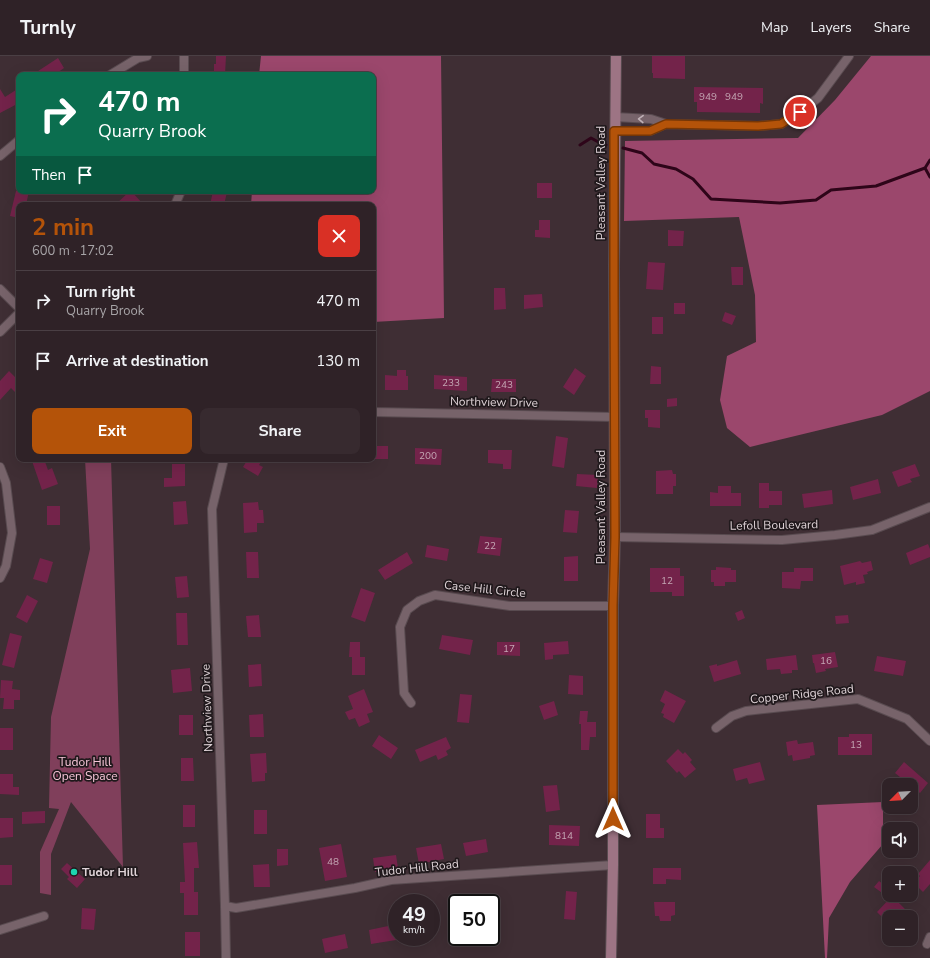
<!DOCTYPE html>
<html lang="en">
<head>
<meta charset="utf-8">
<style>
  :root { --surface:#2f2227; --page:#372a2f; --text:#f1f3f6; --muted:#a7a4a7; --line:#4a3f44; --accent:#b45309 }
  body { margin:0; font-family:"Nunito Sans",sans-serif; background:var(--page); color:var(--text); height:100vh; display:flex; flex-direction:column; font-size:15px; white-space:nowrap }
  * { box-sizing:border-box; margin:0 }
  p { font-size:13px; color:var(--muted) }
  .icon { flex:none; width:22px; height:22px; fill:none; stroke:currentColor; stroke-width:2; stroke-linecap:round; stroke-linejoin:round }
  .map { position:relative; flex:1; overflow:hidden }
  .panel { position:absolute; left:16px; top:146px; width:360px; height:260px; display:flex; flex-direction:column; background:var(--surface); border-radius:8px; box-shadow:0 4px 16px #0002,0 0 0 1px var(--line) }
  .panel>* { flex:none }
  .guide { position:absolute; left:16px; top:16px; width:360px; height:122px; border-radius:8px; box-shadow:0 4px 16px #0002,0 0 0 1px var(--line); background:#0b6e4f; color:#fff; overflow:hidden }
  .needle { width:26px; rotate:246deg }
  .fabs { position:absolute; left:882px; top:722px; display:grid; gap:8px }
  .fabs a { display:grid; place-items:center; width:36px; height:36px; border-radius:8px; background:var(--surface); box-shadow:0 4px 16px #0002,0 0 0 1px var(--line); font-size:20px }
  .speed { position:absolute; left:388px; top:838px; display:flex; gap:8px; font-size:20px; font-weight:700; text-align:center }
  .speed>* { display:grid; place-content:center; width:52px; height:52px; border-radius:50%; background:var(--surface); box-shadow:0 4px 16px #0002,0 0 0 1px var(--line); line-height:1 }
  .speed small { font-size:10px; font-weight:400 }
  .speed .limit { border:2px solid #111; border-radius:6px; background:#fff; color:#111 }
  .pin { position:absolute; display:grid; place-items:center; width:34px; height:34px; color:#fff; margin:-17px; border:2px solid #fff; border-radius:50%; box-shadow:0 1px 4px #0007 }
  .me { position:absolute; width:44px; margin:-22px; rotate:0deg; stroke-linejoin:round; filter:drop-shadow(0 0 3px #0008) }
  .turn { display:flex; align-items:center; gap:14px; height:84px; padding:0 16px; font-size:18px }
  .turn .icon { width:52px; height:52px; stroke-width:2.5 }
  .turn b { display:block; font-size:28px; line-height:34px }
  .then { display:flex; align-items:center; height:38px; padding:0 16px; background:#0003; gap:8px; font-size:15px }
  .round { display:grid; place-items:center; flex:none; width:42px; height:42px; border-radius:8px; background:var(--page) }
  .summary { display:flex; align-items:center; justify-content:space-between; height:68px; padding:0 16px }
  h1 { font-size:24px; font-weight:700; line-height:30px; color:var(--accent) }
  .primary-button { display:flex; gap:8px; margin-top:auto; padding:8px 16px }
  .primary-button a { flex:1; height:46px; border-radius:8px; background:var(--accent); color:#fff; font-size:16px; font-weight:700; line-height:46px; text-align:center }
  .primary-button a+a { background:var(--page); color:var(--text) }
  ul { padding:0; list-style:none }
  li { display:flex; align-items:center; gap:12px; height:60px; padding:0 16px; border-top:1px solid var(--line) }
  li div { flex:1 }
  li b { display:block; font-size:15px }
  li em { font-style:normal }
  header { display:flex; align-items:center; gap:24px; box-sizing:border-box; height:56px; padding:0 20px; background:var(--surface); border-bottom:1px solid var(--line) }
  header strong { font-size:19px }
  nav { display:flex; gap:22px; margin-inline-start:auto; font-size:14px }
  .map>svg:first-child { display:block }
</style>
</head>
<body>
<header>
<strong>Turnly</strong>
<nav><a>Map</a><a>Layers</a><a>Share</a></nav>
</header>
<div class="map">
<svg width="930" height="902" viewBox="0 0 930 902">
  <rect width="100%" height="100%" fill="#3f2e34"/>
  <path fill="#803f5b" d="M85,403H111L123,811L71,746L51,798V839L40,837V796L59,753L49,752L51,661L90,493Z"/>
  <path fill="#9b476c" d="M261,0H441L444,262L373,266V149H251L252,135H373V19H259Z
    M871,0H930V335L882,359L750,391L727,372L720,344L727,300L756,286L755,239L739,161L624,165L625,85L798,82L835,44Z
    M883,746V788L850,826L829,862L827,902H825L817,749Z"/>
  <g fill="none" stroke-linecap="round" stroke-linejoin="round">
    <path stroke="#2e0519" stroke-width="3" d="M580,89L591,82L602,88L606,89
      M623,92L642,97L654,108L676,113L693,123L711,143L780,147L816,144L831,134L876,130L925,112L930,104
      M925,112L930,121"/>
  </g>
  <path fill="#73234a" d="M216,0H226L225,19H214V8H216Z
    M652,0H685V23L653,22V17H652Z
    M58,2L64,12L54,19H32Z
    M694,31L763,32V48L760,47V57L697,56V46H694Z
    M19,32V47L0,57V33L5,41Z
    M537,127H552V142H537Z
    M16,135H29L26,149H19V162L10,160Z
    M130,135H131L144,149H115Z
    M213,135H221L227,136L224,149H210Z
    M539,164H550V182L535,181V174H539Z
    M668,174L684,175L683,190H668Z
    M648,206L665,207L663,234L646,233Z
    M731,211H743V229H732Z
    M494,232H505L506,253L494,254Z
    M542,238L543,251L524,253V239Z
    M674,247H685V258H674Z
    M725,256L736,260L732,269L722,265Z
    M652,261H663V278H652Z
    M651,310L661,311V328H650Z
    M575,312L586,320L574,339L563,331Z
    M397,314H406V320H408V334H385V319L397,320Z
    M9,315L19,325V340L11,332L0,344V325Z
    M434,319L467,321V335L434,333Z
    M492,323H516V336H491Z
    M677,342V350L667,351V343Z
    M645,354H660V372L648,371V362H645Z
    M556,380L568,382L564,412L552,410Z
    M373,390H388V403H373Z
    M415,392L442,393L441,409L415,408Z
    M488,394H512L511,413H503V408L488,407Z
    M36,403H44L48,414L52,412L58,428L42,434L32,405Z
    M248,403H263L259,409L263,411L258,420L243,411Z
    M172,408H185V430L164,431V422H172Z
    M915,408L920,420L910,423L912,426L898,431L892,416Z
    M672,414L673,418H676V430H673V438H656V415Z
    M577,418L598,419L597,432L576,430Z
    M878,423L881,437L853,444L850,431Z
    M759,427H769V435H782V449H769V452H759Z
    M718,430H731V437H741V450H710V436L718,437Z
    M832,434L833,448L804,452L802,438Z
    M186,445L188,468L174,469L173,446Z
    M258,446L259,454H263L264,467H257V476L244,477L243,447Z
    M47,450H60V469H47Z
    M565,454L579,455L577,477L563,476Z
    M480,480L502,482L500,500L477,497Z
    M928,488L930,493V501L910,509L906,497Z
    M427,489L449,493L447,505L425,501Z
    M246,496H258L259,522H247Z
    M407,496L413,507L385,524L378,514Z
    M578,500V525H564V501Z
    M40,502L53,506L47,527L33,523Z
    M860,505L862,507L871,505L873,514L867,516L868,518L863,519L865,527L856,529V526L844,529L840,510Z
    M716,511L731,512V514H736V526H725V530H714V526H711V514H716Z
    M650,512H680V520H684V540H672V536H650Z
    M794,512H813V525H801L800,533L782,532V516H794Z
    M187,520L189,541L177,542L175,521Z
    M361,532L375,537L365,566L351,561Z
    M27,539L38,545L27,567L16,561Z
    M742,554L745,562L738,565L735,557Z
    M176,557H187L188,589H177Z
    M259,559L261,581H248L246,560Z
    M848,559L849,567L836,568L835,560Z
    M10,577L22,580L14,612L2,609Z
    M442,579L473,584L470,599L439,593Z
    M568,585L569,598L553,599V603L545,604L544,587Z
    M350,586H360V601H365V619H352V601H349Z
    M497,586H520V600L497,599Z
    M835,596L838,611L825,613L826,615L816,617L814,607H813L812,599Z
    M796,599L798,614H792V617L781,618L780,613L767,614L766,603Z
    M877,600L906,605L903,620L874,615Z
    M737,604L741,618L714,626L709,610L717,608V610Z
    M261,608L262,630L249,631L248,609Z
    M190,612L192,635L173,637L171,614Z
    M569,619L583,620V639L568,638Z
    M1,624L13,625L12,633L20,634V644H14V653H3L4,642H0Z
    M364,633L373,656L367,658L370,666L359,671L355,662L349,664L345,656L353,653L348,640Z
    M665,634L686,645L674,667L663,661L664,658L661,657L665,648L660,645Z
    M460,638L472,639L469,667L457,666Z
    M554,645L558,659L544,664L539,650Z
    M580,655H588L587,666H596V681H590L589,694H581V668H579Z
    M263,658L264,681H250L249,659Z
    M179,659H193V679H179Z
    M0,672H13V694H0Z
    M849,678H872V699H838V681H849Z
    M379,679L398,692L391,703L372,690Z
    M446,681L451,692L446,695L448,699L438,704L436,699L420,706L415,694Z
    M797,684L798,688L813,686L815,699L810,700V702L793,705L792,699L788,700L786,686Z
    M678,693L683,698L685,696L692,704L690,706L696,713L685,722L679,715L677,717L666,705Z
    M266,697L267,717H265V725L252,726L250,698Z
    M181,702H193L194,725H181Z
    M760,706L765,724L749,728L747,722L736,725L733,713Z
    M904,706L928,727L920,737L895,717Z
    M0,718H13V731H19V739L0,738Z
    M557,729L560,754L546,756L543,730Z
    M183,749H195V771H183Z
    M254,754H267V778H254Z
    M45,755V767L22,768V756Z
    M646,758H660V772H664V782H646Z
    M0,762H13V781L0,782Z
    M549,769L580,770L579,790L549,789Z
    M486,783L488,796L466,800L463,787Z
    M197,786L199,812H194V836H198V859H184V837H180V826H185L183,787Z
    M341,788L347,821L325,825L319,792Z
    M441,788L444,803L419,808L416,792Z
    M277,793H288V809L277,810Z
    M396,799L398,812L375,816L373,802Z
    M930,804V828L923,836L914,827L920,820L918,818Z
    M67,807L85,823L77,832L67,823L69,821L61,813Z
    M269,808L270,831H254L253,809Z
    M0,809H12V829H0Z
    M653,812H681V824L666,823V828H653Z
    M879,825L889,833V842L874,831Z
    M566,835L577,836L575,864L564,863Z
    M892,840L905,853L898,861H889V868L877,856Z
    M654,846H675V859L671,860V865H660L659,860H655Z
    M82,852L96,853L94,874L81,873Z
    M393,869L396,884L371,888L369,874Z
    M185,876H200V900H185Z
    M345,878L348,892L325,897L322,883Z"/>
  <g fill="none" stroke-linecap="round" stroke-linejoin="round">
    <defs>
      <path id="street" d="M110,19L138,2L147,0
        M184,19V0
        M615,61L651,63L666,68L758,70L781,68L800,56L818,42L849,0
        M615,75H650L666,68
        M0,100L19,84
        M175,149L181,135
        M0,233L19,252
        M0,276L19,257
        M373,356L614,361
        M224,403L212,453L225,850L226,902
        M0,411L6,427L12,477L6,510L0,522
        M615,481L782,484L835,479L872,474L930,451
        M411,647L404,637L400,571L407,554L419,545L435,539L510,550H613
        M716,672L732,660L746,655L858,643L907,663L930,685
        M225,850L236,852L355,832L391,824L613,809
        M0,874L44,860
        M927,888L930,881"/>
      <path id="secondary" d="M611,902L613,809V550L615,481L614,210L616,0"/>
    </defs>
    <use href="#street" stroke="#594b50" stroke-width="10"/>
    <use href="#secondary" stroke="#594b50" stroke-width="12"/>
    <use href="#street" stroke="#77636a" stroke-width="8"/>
    <use href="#secondary" stroke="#9d7484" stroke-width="10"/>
  </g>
  <defs><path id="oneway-chevron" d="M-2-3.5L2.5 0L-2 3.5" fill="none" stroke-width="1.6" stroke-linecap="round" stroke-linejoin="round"/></defs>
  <use stroke="#c0b1b6" href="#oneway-chevron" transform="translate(641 63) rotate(-178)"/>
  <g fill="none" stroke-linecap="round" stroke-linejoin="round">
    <defs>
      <path id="route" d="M613,763V550L615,481L614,234V75H650L666,68L758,70L781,68L800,56"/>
    </defs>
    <use href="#route" stroke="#753606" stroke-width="10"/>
    <use href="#route" stroke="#b45309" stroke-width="7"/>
  </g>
  <circle fill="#1dd5b1" stroke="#20191c" stroke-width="1.5" cx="74" cy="816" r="4"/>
  <g text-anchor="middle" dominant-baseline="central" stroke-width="3.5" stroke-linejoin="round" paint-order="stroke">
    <g font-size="10" fill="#c4a7b4">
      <text x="708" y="41">949</text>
      <text x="734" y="41">949</text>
      <text x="451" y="327">233</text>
      <text x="504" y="329">243</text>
      <text x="428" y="400">200</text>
      <text x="490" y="490">22</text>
      <text x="667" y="525">12</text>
      <text x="509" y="593">17</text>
      <text x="826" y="605">16</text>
      <text x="856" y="689">13</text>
      <text x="564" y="780">814</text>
      <text x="333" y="806">48</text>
    </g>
    <g font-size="12" fill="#dfd3d7" stroke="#20191c">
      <text transform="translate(601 127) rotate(-90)">Pleasant Valley Road</text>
      <text transform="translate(494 346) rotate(1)">Northview Drive</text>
      <text transform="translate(601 451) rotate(-90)">Pleasant Valley Road</text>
      <text transform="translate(774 469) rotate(-1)">Lefoll Boulevard</text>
      <text transform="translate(485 533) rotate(6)">Case Hill Circle</text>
      <text transform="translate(802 638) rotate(-6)">Copper Ridge Road</text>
      <text transform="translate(207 652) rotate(-92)">Northview Drive</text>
      <text transform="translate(417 812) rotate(-6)">Tudor Hill Road</text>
    </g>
    <g font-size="12" fill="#f6c5d7" stroke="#20191c">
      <text x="85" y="706">Tudor Hill<tspan x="85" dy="14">Open Space</tspan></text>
    </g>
    <g font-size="12" font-weight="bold" fill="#dfd3d7" stroke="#20191c" text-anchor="start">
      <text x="82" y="816">Tudor Hill</text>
    </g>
  </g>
</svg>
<div class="fabs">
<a><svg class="needle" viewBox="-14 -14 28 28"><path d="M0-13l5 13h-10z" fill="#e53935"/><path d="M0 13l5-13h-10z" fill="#a7a4a7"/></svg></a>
<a><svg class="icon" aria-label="sound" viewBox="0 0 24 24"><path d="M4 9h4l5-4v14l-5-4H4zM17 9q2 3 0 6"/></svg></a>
<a>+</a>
<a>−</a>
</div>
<div class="speed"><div>49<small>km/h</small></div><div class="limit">50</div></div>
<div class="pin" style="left:800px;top:56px;background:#d93025"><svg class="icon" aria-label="arrive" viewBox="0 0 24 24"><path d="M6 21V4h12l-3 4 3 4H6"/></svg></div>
<svg class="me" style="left:613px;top:763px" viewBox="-20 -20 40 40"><path d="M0-17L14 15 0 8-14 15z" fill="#b45309" stroke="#fff" stroke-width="4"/></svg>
<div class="guide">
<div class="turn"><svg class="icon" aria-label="right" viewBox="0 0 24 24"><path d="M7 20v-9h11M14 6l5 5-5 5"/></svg><div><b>470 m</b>Quarry Brook</div></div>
<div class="then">Then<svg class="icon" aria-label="arrive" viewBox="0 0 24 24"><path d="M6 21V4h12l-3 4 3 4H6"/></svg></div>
</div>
<section class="panel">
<div class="summary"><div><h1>2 min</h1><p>600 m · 17:02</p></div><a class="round" style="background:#d93025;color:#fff"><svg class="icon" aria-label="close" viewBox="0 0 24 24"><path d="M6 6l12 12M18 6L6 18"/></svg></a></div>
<ul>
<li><svg class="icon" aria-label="right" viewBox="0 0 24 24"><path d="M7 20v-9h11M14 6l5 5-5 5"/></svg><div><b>Turn right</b><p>Quarry Brook</p></div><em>470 m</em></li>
<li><svg class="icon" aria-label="arrive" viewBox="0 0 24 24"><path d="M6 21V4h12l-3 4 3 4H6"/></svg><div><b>Arrive at destination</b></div><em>130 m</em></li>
</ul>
<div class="primary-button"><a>Exit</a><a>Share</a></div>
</section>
</div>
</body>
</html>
